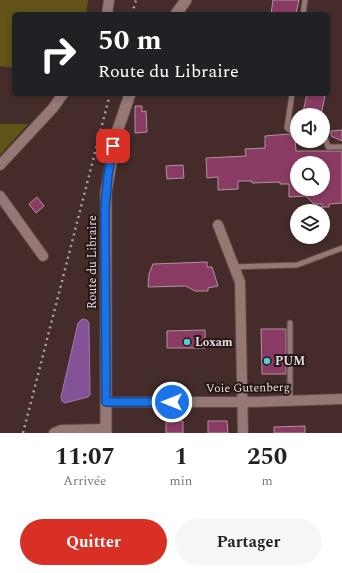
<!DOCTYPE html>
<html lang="fr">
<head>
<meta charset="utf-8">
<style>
  :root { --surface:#fff; --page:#f6f6f6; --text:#222; --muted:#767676; --accent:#d93025 }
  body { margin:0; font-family:Spectral,serif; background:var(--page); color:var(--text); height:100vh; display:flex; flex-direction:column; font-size:15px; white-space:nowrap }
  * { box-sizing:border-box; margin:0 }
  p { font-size:13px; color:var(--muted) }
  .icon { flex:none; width:22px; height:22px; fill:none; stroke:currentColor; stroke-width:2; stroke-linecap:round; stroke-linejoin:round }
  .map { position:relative; height:433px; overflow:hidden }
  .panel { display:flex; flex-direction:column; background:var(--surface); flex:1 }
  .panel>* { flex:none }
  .top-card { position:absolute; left:12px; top:12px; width:318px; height:84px; border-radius:6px; box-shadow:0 2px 6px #0003; background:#202124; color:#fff; overflow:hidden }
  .controls { position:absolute; left:290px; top:108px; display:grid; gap:8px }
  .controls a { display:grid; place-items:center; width:40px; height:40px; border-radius:50%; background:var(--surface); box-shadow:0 2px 6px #0003; font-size:20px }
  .pin { position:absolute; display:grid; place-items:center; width:34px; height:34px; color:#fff; margin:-17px; border-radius:8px; box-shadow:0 2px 6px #0006 }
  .me { position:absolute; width:44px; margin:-22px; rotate:270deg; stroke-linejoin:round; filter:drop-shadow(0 0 3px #0008) }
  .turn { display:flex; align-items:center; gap:14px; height:84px; padding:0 20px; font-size:18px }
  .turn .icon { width:52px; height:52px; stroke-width:2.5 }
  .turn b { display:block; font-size:28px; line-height:34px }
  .eta { display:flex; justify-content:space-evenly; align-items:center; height:68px; text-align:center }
  .eta b { font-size:24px; font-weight:700; line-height:28px }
  .button { display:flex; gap:8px; margin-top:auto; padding:8px 20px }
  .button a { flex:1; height:46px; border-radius:24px; background:var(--accent); color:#fff; font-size:16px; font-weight:700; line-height:46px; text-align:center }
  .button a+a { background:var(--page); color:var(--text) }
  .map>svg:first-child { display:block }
</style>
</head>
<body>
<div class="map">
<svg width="342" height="433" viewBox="0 0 342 433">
  <rect width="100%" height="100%" fill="#452c2a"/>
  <path fill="#625316" d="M0,0H88L86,14H14V68L0,66Z
    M0,124H28L0,155Z"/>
  <path fill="#835296" stroke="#a27baa" d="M82,319L87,320L89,323L90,395L88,397L65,403L62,401L61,397L78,323Z"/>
  <path fill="#8a3b64" stroke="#b094a0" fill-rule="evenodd" d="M273,0H299L296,14H271Z
    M307,94L325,96L321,115L303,112Z
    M135,106H142V112L146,111L147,132L135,133Z
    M342,130V141L331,136V131Z
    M289,134L295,139L296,151H342V203L329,204V207H322V204H314L306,196L289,197V184H280V182L252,183V181H238V189L218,190V177L207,178L206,158L246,156L245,149L265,148V136ZM297,163H323V189H297Z
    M183,165L184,178L167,179L166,166Z
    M37,197L44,206L36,213L29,204Z
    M207,262V267H212L218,286L208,288V291H195L186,286L148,287L149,274L153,264Z
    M261,329H286V374H262Z
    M205,330V348H167V331Z
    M183,421V433H166V422Z
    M208,421H227L228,433H208Z
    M305,426V433H274V427Z"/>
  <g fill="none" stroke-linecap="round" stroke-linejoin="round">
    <defs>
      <path id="service" d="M303,14L305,0
        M292,94L287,128L297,135
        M323,137H325L328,147H342
        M234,267L297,265L342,248
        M290,323V401"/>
      <path id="minor" d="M107,14L109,0
        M0,165L53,108L63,94
        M0,196L43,256
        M218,225L240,282L243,433
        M106,402H251L342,399
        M54,433L61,430L106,429"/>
      <path id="secondary" d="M176,14L186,0
        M106,433V192L116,135L130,94"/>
    </defs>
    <use href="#service" stroke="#5c4846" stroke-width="7"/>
    <use href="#minor" stroke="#5c4846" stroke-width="12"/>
    <use href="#secondary" stroke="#5c4846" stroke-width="13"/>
    <use href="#service" stroke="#957774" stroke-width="5"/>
    <use href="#minor" stroke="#957774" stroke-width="10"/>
    <use href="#secondary" stroke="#957774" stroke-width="11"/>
    <path stroke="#b39f9d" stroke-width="2.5" stroke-dasharray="2 4" stroke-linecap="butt" d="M132,14L136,0
      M23,433L110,94"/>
  </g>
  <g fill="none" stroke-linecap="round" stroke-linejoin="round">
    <defs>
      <path id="route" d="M113,146L108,175L105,207L106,402H172"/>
    </defs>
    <use href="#route" stroke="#114b97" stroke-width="10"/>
    <use href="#route" stroke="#1a73e8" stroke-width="7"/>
  </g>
  <g fill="#55cae0" stroke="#231817" stroke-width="1.5">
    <circle cx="187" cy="342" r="4"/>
    <circle cx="267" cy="361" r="4"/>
  </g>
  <g text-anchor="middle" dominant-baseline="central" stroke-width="4" stroke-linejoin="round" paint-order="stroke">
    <g font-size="12" fill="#ecdbd9" stroke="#231817">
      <text transform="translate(92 262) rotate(-90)">Route du Libraire</text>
      <text transform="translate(248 388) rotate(-1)">Voie Gutenberg</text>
    </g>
    <g font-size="12" font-weight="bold" fill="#ecdbd9" stroke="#231817" text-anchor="start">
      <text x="195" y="342">Loxam</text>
      <text x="275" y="361">PUM</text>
    </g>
  </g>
</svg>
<div class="controls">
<a><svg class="icon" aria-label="sound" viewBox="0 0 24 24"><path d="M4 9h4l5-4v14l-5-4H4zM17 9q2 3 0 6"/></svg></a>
<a><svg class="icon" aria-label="search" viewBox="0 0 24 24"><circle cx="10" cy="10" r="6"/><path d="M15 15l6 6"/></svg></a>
<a><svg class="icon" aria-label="layers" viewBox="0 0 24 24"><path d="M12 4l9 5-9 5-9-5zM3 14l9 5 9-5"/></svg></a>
</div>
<div class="pin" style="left:113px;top:146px;background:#d93025"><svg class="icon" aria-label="arrive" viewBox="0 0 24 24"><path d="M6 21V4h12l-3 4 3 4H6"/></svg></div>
<svg class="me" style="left:172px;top:402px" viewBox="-20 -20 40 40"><circle r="17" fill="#1a73e8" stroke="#fff" stroke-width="3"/><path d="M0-11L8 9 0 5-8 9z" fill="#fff"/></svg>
<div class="top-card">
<div class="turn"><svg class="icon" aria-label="right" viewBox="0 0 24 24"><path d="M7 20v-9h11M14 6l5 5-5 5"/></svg><div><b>50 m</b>Route du Libraire</div></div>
</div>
</div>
<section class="panel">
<div class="eta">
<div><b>11:07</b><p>Arrivée</p></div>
<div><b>1</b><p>min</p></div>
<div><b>250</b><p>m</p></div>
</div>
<div class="button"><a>Quitter</a><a>Partager</a></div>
</section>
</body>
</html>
